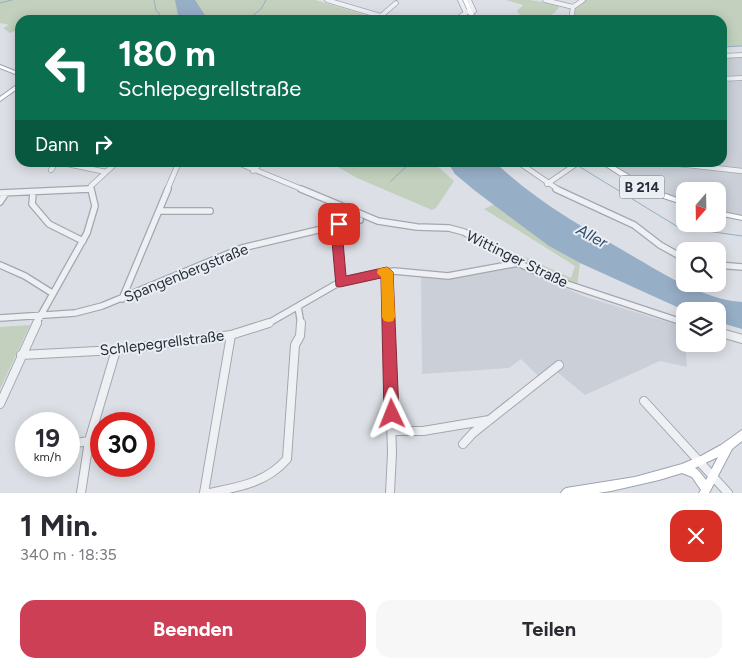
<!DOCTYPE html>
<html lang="de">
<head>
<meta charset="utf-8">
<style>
  :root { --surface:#fff; --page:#f7f7f7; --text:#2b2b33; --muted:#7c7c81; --accent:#cc3f55 }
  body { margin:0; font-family:Figtree,sans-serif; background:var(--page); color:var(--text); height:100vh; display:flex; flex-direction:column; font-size:19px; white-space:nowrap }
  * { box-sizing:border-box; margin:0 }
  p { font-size:16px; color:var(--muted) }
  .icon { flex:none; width:28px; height:28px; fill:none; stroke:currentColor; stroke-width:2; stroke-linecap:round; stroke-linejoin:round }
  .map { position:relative; height:493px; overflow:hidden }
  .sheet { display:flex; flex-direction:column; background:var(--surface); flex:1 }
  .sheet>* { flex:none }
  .guide { position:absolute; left:15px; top:15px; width:712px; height:152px; border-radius:15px; box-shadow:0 2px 12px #0003; background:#0b6e4f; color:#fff; overflow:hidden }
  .needle { width:32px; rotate:200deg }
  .controls { position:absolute; left:676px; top:182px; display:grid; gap:10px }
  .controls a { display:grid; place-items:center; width:50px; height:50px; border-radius:10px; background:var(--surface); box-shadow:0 2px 12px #0003; font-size:25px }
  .speed { position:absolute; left:15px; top:412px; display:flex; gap:10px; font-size:25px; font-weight:700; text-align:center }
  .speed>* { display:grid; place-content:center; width:65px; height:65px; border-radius:50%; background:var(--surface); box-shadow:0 2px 12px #0003; line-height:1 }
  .speed small { font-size:12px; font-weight:400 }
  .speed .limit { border:8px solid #d22; background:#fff; color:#111 }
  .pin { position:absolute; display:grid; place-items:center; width:42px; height:42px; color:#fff; margin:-21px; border-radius:10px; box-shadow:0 2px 8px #0006 }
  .me { position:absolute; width:55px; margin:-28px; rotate:358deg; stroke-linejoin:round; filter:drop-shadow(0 0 4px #0008) }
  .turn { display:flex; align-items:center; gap:18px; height:105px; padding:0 20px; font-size:22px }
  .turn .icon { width:65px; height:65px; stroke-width:2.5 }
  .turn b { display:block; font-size:35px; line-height:42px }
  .then { display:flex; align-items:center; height:48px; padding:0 20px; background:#0003; gap:10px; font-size:19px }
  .round { display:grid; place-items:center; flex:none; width:52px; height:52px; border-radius:15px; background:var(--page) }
  .head { display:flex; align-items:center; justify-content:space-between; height:85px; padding:0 20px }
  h1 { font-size:30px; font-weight:700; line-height:38px }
  .action { display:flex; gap:10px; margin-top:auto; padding:10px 20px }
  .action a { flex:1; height:58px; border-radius:15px; background:var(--accent); color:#fff; font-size:20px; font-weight:700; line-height:58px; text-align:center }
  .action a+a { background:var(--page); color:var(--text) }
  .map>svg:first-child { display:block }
</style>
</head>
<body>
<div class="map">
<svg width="742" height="493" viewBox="0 0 742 493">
  <rect width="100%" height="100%" fill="#dce0e6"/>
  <path fill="#cacfd8" d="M742,55V216L718,211V191H685V202L647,187L605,163L722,162L723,56Z
    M509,261L532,274L586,297L684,327L687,367L660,361L585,395L551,367L539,377L521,359L509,368L422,374L421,271L447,274Z"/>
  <path fill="#c2d0bd" d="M0,0H315L382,20H20V29L10,33L3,28L9,25L0,23Z
    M506,0H530L560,5C552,21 539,19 523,19L517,11L523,5Z
    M585,0H742V46L723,47L722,20H573V7Z
    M331,163H434L454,181L436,208L432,210L357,178Z
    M495,204L549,246L580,263L577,286L506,252L507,250L519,257H525L571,278L575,266L484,209Z
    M30,325L0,389V327Z"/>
  <path fill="#96aec6" d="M175,0H195L208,20H179Z
    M448,163H496C535,201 584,228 631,255C664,274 702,299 742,302V329L718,322V311H686L580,263L549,246L474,190L455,174Z"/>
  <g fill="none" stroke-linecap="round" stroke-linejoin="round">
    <path stroke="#96aec6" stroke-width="1" d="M154,0L156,10L164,20
      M0,3L12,0
      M247,20L261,9L266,0
      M722,47L742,46
      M580,167L678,227L742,236
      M390,182L411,162"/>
    <defs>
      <path id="minor-far3" d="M327,0L394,20
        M460,0L465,11L471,13L474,11L469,0
        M545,0L573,7
        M381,16L396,3
        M463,20L460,17L467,12
        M571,20L573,7L583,0
        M722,56L742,55
        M722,79L742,78"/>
      <path id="minor-far2" d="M58,162L106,172
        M236,162L304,190
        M518,162L559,190
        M661,162L742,171
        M51,170L56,162
        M253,171L262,162
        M547,184L579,162
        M72,190L90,189
        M90,190L91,186L117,162
        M167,190L179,162"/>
      <path id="minor-far1" d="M301,189L378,221L417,227L449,228L464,232L518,263L555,280L685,323
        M556,189L634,225L660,245L685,259
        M0,193L89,189
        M33,193L32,204L49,224L83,241
        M0,202L6,193
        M160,211H210
        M0,265L25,276L52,293
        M718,265L742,267
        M387,271L388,324
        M340,282L336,230L339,224L353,211
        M122,299L168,189
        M298,307L301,324
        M0,318L75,313L102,306L242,248L360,220
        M36,324L87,233L95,206L91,189
        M267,324L340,282L394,271L448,276L518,263"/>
      <path id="minor" d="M388,323L392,453L390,493
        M718,332L742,339
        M21,355L116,350L231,335L269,323
        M644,401L728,493
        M0,404L37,323
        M392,431H423L489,420
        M69,444L89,441
        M463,444L473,433L559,365
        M81,493L89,441L116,350
        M204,493L231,335
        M209,493C239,487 266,483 287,459L295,345L300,336L301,323"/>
      <path id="major" d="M463,0H467L476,20H472Z
        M0,65L20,73V76L0,68Z
        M18,84H20V87L0,101V97Z
        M599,162H607L652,189L685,201V205L648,193Z
        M718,211L742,216V220L718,215Z
        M742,430V441L732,449L709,493H699L701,490L692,477L682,473L659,480L611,491L598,493H561L563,490L566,488L635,477L682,464L701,456L721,445ZM718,457L706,480L698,470L695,468Z"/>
    </defs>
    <use href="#minor-far3" stroke="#a2a7b0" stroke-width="5.5"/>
    <use href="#minor-far2" stroke="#a2a7b0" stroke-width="6"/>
    <use href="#minor-far1" stroke="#a2a7b0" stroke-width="8"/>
    <use href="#minor" stroke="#a2a7b0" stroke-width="10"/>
    <use href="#major" stroke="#9ba4b1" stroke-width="2"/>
    <use href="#minor-far3" stroke="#eef0f4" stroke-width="4"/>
    <use href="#minor-far2" stroke="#eef0f4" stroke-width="4.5"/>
    <use href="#minor-far1" stroke="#eef0f4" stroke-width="5.5"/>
    <use href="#minor" stroke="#eef0f4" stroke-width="8"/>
    <use href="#major" fill="#fff" fill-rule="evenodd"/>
  </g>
  <path fill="#cc3f55" stroke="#852937" d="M339,220L345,224L342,230L346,276L387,267L393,272L399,414L397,419L392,422L386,419L384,414L381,278L340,287L336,286L331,230L335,221Z"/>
  <path fill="#f59e0b" d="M387,267L393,272L395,317L393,321L389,322L384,321L382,317L381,277L377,273L378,269Z"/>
  <g text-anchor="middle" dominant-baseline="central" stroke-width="4" stroke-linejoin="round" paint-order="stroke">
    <rect fill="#ebeff4" stroke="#616873" stroke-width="1" x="619.5" y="175.5" width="45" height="23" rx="4"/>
    <g font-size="14" font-weight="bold" fill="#262e3c">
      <text x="642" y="187">B 214</text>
    </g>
    <g font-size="15" fill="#262e3c" stroke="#ebeff4">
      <text transform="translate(517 259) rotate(26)">Wittinger Straße</text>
      <text transform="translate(186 273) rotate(-22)">Spangenbergstraße</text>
      <text transform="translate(162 343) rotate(-7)">Schlepegrellstraße</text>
    </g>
    <g font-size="16" font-style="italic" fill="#304d6f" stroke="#ebeff4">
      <text transform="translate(592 236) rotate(29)">Aller</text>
    </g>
  </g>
</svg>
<div class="controls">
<a><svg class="needle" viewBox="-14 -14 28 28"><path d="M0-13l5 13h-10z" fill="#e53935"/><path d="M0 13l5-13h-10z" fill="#7c7c81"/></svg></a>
<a><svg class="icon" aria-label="search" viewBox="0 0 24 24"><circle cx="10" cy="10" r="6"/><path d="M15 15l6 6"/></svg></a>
<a><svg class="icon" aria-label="layers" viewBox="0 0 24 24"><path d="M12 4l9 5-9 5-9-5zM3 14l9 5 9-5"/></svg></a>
</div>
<div class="speed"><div>19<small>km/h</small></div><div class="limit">30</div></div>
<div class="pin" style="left:339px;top:224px;background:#d93025"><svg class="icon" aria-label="arrive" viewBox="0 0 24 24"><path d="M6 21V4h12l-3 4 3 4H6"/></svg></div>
<svg class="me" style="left:392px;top:414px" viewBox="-20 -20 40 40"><path d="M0-17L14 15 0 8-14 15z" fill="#cc3f55" stroke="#fff" stroke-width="4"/></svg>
<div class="guide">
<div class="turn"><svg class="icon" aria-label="left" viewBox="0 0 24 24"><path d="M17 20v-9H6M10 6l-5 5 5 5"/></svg><div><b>180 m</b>Schlepegrellstraße</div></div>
<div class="then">Dann<svg class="icon" aria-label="right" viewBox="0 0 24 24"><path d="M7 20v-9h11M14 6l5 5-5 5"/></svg></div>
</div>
</div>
<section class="sheet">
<div class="head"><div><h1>1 Min.</h1><p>340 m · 18:35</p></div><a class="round" style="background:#d93025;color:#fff"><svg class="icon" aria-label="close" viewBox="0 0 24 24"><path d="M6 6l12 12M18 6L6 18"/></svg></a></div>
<div class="action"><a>Beenden</a><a>Teilen</a></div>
</section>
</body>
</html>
